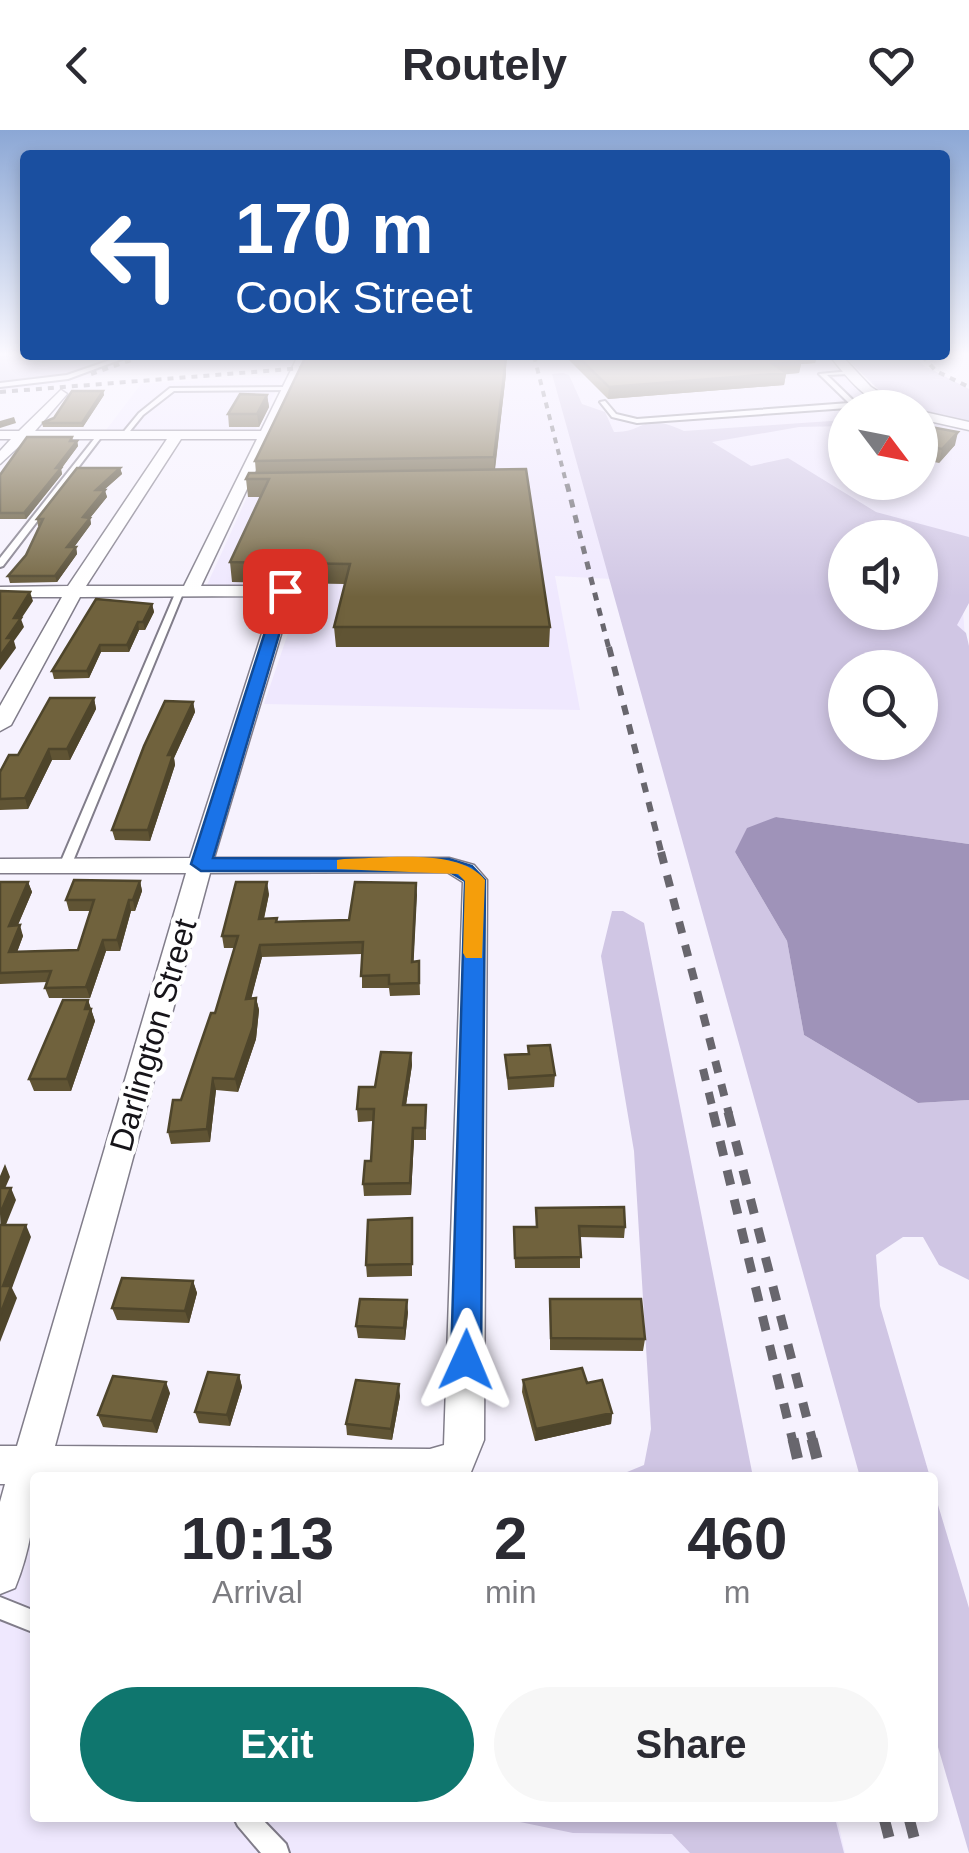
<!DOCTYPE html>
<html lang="en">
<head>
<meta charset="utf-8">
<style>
  :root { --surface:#fff; --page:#f7f7f7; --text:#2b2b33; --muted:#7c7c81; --accent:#0f766e }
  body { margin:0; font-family:Helvetica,sans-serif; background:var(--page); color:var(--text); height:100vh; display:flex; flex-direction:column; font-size:38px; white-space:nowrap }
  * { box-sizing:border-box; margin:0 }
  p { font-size:32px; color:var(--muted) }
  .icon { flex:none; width:55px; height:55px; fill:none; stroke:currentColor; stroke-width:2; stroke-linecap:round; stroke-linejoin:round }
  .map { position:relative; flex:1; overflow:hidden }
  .panel { position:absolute; left:30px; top:1342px; width:908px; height:350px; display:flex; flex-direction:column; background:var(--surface); border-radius:10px; box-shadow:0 5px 15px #0003 }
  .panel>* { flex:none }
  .hud { position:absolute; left:20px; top:20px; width:930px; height:210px; border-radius:10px; box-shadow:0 5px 15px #0003; background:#1a4fa0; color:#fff; overflow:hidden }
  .needle { width:65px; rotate:122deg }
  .tools { position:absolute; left:828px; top:260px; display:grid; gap:20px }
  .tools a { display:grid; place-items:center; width:110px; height:110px; border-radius:50%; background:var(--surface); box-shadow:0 5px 15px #0003; font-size:50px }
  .pin { position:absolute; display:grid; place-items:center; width:85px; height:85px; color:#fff; margin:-42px; border-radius:20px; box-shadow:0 5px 15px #0006 }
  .me { position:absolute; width:110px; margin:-55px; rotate:1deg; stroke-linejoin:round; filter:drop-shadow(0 0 8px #0008) }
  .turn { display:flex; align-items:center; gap:35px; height:210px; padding:0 50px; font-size:45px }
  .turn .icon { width:130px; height:130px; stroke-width:2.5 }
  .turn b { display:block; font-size:70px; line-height:85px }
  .eta { display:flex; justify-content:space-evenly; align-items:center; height:170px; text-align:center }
  .eta b { font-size:60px; font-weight:800; line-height:70px }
  .primary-button { display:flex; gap:20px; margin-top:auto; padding:20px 50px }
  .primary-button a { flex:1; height:115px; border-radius:60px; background:var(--accent); color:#fff; font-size:40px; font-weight:800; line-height:115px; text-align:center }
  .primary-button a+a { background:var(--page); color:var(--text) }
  header { display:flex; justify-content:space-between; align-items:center; height:130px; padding:0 50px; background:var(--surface); font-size:45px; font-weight:800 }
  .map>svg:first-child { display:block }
</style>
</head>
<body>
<header><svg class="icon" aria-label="back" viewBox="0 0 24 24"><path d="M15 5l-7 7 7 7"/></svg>Routely<svg class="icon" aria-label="heart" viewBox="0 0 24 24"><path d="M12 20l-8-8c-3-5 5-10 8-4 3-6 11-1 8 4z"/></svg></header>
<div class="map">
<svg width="969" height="1723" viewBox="0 0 969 1723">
  <rect width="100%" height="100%" fill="#f6f2fe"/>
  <path fill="#efe8fe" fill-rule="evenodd" d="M0,226H824L866,267L888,277L845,278V352H920V290L969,299V459L962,469L966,520L612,449L555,446L580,580L264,574L303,459L206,457L307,236L137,237L62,254L0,260ZM845,408H920V482H845Z
    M284,245L255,301L106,300L141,254Z
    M0,1373H35V1688H837L845,1723H0Z"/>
  <path fill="#d0c6e4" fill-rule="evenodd" d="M0,226H102L96,230L108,232L65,246L0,253Z
    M844,226H916L923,235L969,259V292L920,280L884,265Z
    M563,243L569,245L582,274L605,282L614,302C646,303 640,281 684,301L845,290V296L799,297L712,312L751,336L788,328L876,382L969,407V473L957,495L966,503L969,516V714L776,687L735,722L787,811L804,905L918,973L969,970V1150L939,1135L923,1107H903L876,1125L880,1176L930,1347H860L552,244ZM845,408H920V482H845ZM845,538H920V612H845Z
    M612,781H623L644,793L753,1347H615L644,1335L651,1299L634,1021L601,826Z
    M932,1355L969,1478V1723L933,1600Z
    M501,1688H835L844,1723H690L672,1704L573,1703Z"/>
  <path fill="#9f93b9" d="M776,687L969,714V970L918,973L804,905L787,811L735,722L747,698Z"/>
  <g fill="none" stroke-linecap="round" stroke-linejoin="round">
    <defs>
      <path id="lane" d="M122,226H130L68,249L0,257V253L67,245Z
        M851,241L849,244L827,245L856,273L888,272L890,275L637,293L612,287L600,272L605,271L616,284L637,289L849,273L819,244Z
        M289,257L291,260L174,261L143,285L126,306L121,305L139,283L170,258Z
        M98,304L103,305L3,436L0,437V428Z
        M177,459L184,461L71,736L65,740L61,739L59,736Z
        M0,1467L35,1481V1503L0,1489Z
        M234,1688H261L286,1714L289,1723H261L238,1696Z"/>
      <path id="street" d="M298,226H310L201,456H285L294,461L214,728H449L474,735L487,750L484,1310L471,1342L458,1348H35C35,1387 30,1421 15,1458L0,1464V1372L5,1354H0V1316H17L186,743H0V729L190,728L274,466L80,467L11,595L0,601V576L62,467H0V457L68,456L167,309H27L0,334V321L11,309H0V301H19L61,260L67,264L35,301H261ZM181,309H257L184,456H86ZM447,742L463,752L444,1315L430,1319L55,1316L210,743Z
        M830,226H842L871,257L904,278C870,278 850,251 830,226Z
        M920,281L969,292V300L920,289Z"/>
    </defs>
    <use href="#lane" stroke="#817d8a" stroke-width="4"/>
    <use href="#street" stroke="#817d8a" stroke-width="3"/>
    <use href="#lane" fill="#fff" fill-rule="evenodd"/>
    <use href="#street" fill="#fff" fill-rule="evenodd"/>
    <path stroke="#68666d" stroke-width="4" stroke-dasharray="6 6" stroke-linecap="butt" d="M534,226L567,356
      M922,226L936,241L969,257
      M91,244L143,226
      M0,262L329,236"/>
    <path stroke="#68666d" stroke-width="5" stroke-dasharray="8 8" stroke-linecap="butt" d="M567,354L609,519"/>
    <path stroke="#68666d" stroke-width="6" stroke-dasharray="10 10" stroke-linecap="butt" d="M609,517L662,725"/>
    <path stroke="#68666d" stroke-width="8" stroke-dasharray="12 12" stroke-linecap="butt" d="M661,722L729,984
      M703,939L714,984"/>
    <path stroke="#68666d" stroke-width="9" stroke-dasharray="15 15" stroke-linecap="butt" d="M713,982L793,1312
      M728,982L813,1312"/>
    <path stroke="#68666d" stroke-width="11" stroke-dasharray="20 20" stroke-linecap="butt" d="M793,1309L802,1348
      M812,1309L822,1348
      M884,1688L893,1723
      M909,1688L918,1723"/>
  </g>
  <path fill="#605434" d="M412,226H479L506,228V244L495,340L550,497L549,517H336L334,497L345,454L232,452L230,432L260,367H248L246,349L256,343L255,331L418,227Z
    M565,226H817L815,233L801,234L799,243L786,244L784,255L608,269Z
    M103,261L104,265L83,297H43L42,293L54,288Z
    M267,265L269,277L259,297H229L228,284Z
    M920,295L955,315L939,333L920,329Z
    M72,307L73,311H77L78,316L61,339L62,344L26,389H0V345Z
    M120,338L122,344L104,360L107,367L90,388L91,394L74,417H76L77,424L57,452L10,453L8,446L26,425L40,396H38L37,389Z
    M152,474L154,482L145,500H139L129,522H101L89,548L54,549L52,541Z
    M94,568L96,579L70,630H52L28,679L0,680V642L18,625Z
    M193,572L195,582L174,628L175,635L150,711L115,710L112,700Z
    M140,751L142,761L135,781H131L120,821H106L90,868H49L45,858L47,852L0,854V752H28L32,762L18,795L23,806L17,822L78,820L91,781H69L66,770Z
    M416,753L413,832L419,831L420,865L390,866L389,858H362V824L262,827L251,868H256L259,880L256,909L238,962L216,960L210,1012L171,1014L168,1002L215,883L234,818H224L222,806L269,764L264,789L278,792L349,790Z
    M88,870L95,891L71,961H34L29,949Z
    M528,916L555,945L554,957L508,960L505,925L528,924Z
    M411,923L412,935L406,975L426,987V1010H414L411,1065L364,1066L363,1054L371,1031L373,991L358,992L357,979L375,957Z
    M536,1078L625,1097L624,1108L580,1107V1138H515L514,1108L536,1097Z
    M412,1088V1146L367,1147L366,1135Z
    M193,1151L197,1163L189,1193L117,1190L112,1178Z
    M550,1169L645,1209L643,1221L550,1220Z
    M408,1182L405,1210L358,1208L356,1196Z
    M239,1245L242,1257L230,1296L199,1293L195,1282Z
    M523,1250L587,1253L612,1283L611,1294L535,1311L522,1262Z
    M170,1263L157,1303L103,1297L98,1285Z
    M400,1266L392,1310L347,1305L346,1294Z"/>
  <path fill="#4e452b" d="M789,226H817L815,233L801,234L799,243L786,244L784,255L608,269L609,257L773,234Z
    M506,228V244L494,345V327Z
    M103,261L104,265L83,297L82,293Z
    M267,265L269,277L259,297L257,284Z
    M14,287L16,293L0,298V291Z
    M958,302L955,315L939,333L942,319Z
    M77,311L78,316L61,339L62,344L26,389L24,383Z
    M120,338L122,344L97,366L96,360Z
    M105,360L107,367L90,388L91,394L69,424L67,417L83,387Z
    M76,417L77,424L57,452L55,446Z
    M30,462L33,471L21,489L24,497L14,511L16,518L0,540V526L14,488Z
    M152,474L154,482L145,500L143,492Z
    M138,492L139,500L129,522L127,515Z
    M100,515L101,522L89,548L87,541Z
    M94,568L96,579L70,630L67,619Z
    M193,572L195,582L174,628L175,635L150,711L148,700L168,625Z
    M49,619L52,630L28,679L25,668Z
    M140,751L142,761L135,781L133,770Z
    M28,752L32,762L13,806L9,796Z
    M267,752L269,764L261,801L259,789Z
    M416,753L417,765L413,844L412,832Z
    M129,770L131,781L120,821L117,810Z
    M20,795L23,806L13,833L9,822Z
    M103,810L106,821L90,868L86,857Z
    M260,815L262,827L248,881L246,869Z
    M256,868L259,880L256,909L238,962L235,949Z
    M88,870L95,891L71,961L67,949Z
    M411,923L412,935L404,988L403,975Z
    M213,948L216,960L210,1012L207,999Z
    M413,998L414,1010L411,1065L410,1053Z
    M5,1034L10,1047L0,1070V1046Z
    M11,1058L16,1070L1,1107L0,1084Z
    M26,1095L31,1107L12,1158L17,1168L0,1212V1185L3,1156Z
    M193,1151L197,1163L189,1193L185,1181Z
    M407,1170L408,1182L405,1210L404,1198Z
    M239,1245L242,1257L230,1296L227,1285Z
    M166,1252L170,1263L157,1303L152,1291Z
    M399,1254L400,1266L392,1310L391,1299Z
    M612,1283L611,1294L535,1311L536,1299Z"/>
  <path fill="#70623d" stroke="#4e452b" stroke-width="2.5" d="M306,226L428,227V226H479L506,228L494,327L255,331Z
    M577,226H793L801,232L773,234L786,243L609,257Z
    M72,261H103L82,293H42L54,288Z
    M240,264L267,265L257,284H228Z
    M920,295L958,302L942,319L920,315Z
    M27,307H72L70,311H77L56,338H61L24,383H0V345Z
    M77,338H120L96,360H105L83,387L90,388L67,417H76L55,446H8L26,425L43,389H37Z
    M526,339L550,497H334L350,434L230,432L269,349H246L249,343Z
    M0,461L30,462L14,488H21L7,508H13L0,526Z
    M96,469L152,474L143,492H138L127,515H100L87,541H52Z
    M50,568H94L67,619H49L25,668L0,669V642L9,625H18Z
    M165,571L193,572L168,625H173L148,700H112L144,616Z
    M74,750L140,751L133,770H129L117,810H103L86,857L45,858L51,841L0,843V752H28L9,796L20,795L9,822L78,820L94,770H66Z
    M236,752H267L259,789L277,788L276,792L349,790L355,752L416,753L412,832L419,831V853L389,854V845L361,846L363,812L260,815L246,869L256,868L253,897L235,949L213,948L207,999L168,1002L173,970H181L211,883H215L238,806H222Z
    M63,870H88L85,879H91L67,949H29Z
    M550,915L555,945L508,948L505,925L529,924L528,916Z
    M381,922L411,923L403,975H426L425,998H413L410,1053L363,1054L365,1031H371L374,979H357L359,957H375Z
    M0,1058H11L0,1084Z
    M624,1077L625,1097L579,1096L581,1127L515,1128L514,1097H537L536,1078Z
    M412,1088V1134L366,1135L368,1090Z
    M0,1095H26L3,1156H11L0,1185Z
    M122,1148L193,1151L185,1181L112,1178Z
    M360,1169L407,1170L404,1198L356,1196Z
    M550,1169H641L645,1209L551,1208Z
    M582,1238L587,1253L602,1250L612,1283L536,1299L523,1250Z
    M208,1242L239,1245L227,1285L195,1282Z
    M113,1246L166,1252L152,1291L98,1285Z
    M356,1250L399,1254L391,1299L346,1294Z"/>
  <linearGradient id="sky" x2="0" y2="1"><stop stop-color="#8ba7d5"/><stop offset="0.48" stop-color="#fbf9ff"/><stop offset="1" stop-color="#fbf9ff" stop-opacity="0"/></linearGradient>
  <rect width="969" height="467" fill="url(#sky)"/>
  <path fill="#1a73e8" stroke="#114b97" stroke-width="2.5" d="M285,457L292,461L213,728L449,729L472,736L485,750L481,1230L477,1239L466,1243L456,1239L451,1230L465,751L448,741H201L191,734L278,461Z"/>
  <path fill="#f59e0b" d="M344,729C383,729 459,717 485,750L482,828H466L463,823L465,751L458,744L337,739V730Z"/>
  <g text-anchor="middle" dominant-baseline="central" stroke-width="9" stroke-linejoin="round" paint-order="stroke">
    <g font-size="32" fill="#161419" stroke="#fff">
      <text transform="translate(153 905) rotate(-74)">Darlington Street</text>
    </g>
  </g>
</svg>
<div class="tools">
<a><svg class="needle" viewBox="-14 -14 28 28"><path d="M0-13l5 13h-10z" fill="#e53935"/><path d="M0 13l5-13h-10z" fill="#7c7c81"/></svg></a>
<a><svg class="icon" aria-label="sound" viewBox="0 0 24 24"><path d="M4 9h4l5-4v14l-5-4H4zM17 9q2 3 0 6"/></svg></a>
<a><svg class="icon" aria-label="search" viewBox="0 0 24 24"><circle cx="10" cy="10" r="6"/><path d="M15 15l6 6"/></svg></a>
</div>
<div class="pin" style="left:285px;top:461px;background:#d93025"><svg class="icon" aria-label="arrive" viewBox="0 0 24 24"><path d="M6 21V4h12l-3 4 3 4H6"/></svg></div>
<svg class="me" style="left:466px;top:1230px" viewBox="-20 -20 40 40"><path d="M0-17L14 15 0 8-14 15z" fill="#1a73e8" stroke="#fff" stroke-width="4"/></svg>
<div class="hud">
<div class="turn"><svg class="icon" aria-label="left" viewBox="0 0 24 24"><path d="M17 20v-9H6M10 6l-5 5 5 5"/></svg><div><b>170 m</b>Cook Street</div></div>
</div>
<section class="panel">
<div class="eta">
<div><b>10:13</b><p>Arrival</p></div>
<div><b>2</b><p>min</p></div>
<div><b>460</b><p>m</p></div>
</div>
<div class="primary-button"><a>Exit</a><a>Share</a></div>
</section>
</div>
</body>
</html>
